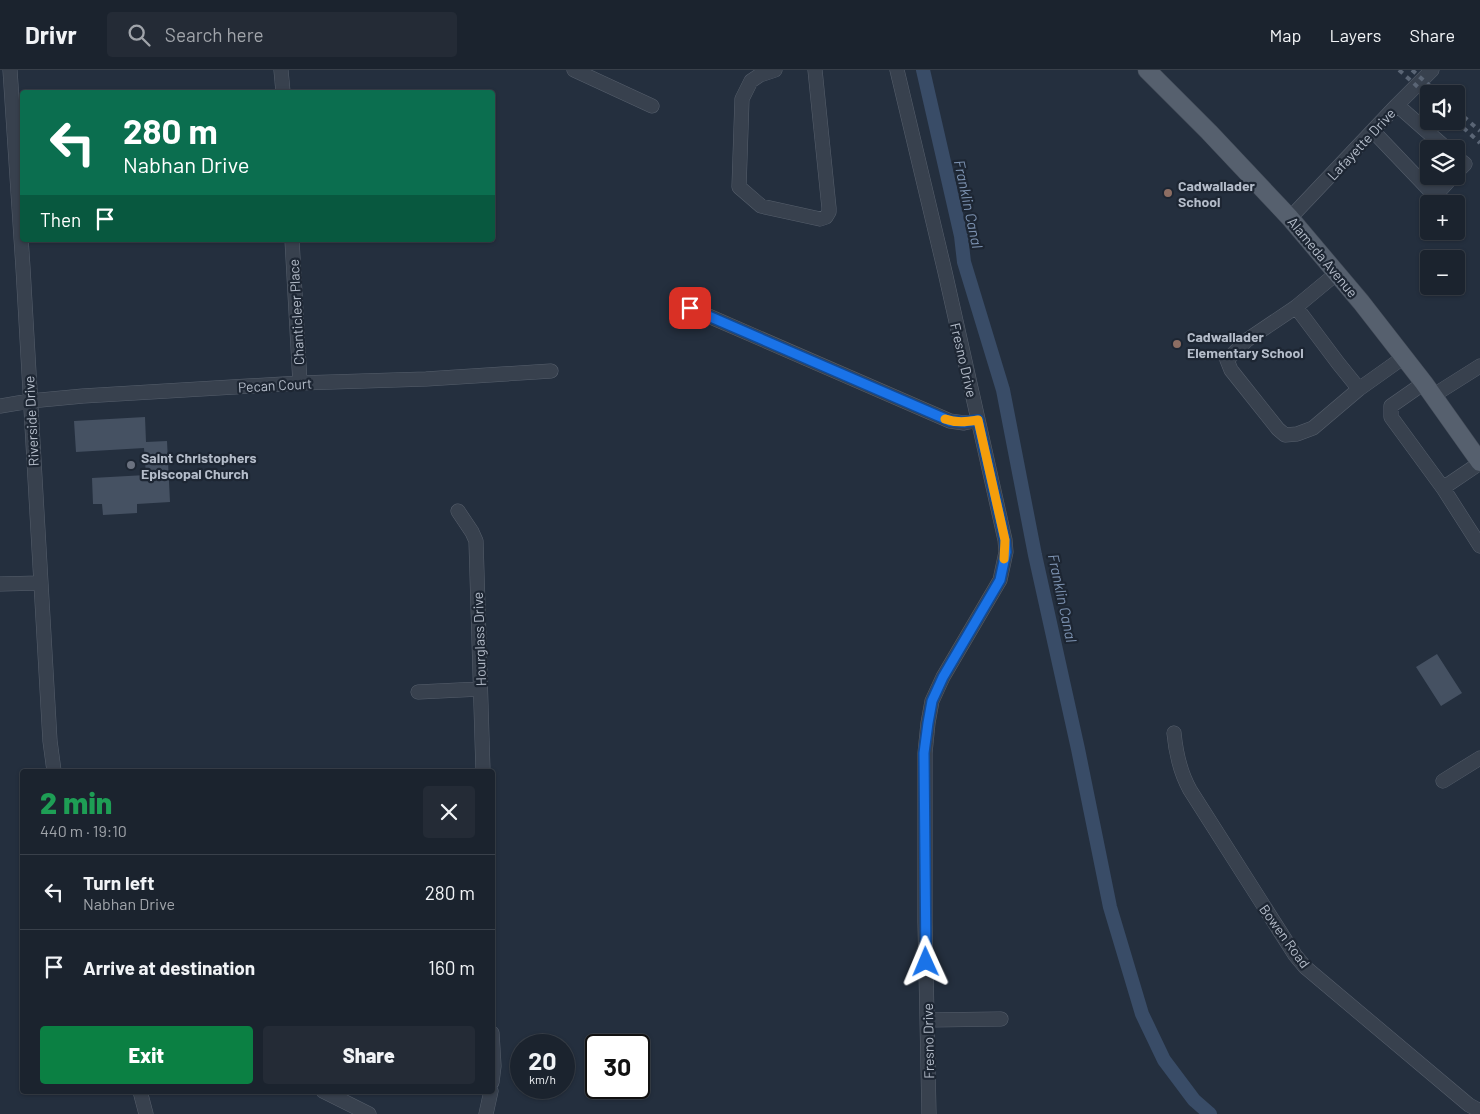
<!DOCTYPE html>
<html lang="en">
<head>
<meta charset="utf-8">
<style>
  :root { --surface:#1b232e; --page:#242b36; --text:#f1f3f6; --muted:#a0a4aa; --line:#39404a; --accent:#0b8043 }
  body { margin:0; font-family:Barlow,sans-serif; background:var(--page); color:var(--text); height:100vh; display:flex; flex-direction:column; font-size:19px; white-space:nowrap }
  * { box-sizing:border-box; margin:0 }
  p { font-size:16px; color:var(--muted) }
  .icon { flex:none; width:28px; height:28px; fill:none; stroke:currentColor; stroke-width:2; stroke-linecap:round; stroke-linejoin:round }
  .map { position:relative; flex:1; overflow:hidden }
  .drawer { position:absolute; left:20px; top:699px; width:475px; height:325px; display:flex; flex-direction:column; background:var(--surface); border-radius:5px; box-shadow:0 1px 4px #0004,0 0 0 1px var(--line) }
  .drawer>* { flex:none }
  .hud { position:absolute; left:20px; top:20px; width:475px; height:152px; border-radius:5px; box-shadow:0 1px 4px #0004,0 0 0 1px var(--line); background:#0b6e4f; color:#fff; overflow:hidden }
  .controls { position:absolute; left:1420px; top:15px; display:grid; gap:10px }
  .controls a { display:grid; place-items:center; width:45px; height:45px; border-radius:5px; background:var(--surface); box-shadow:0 1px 4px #0004,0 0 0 1px var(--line); font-size:25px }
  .speed { position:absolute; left:510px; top:964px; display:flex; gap:10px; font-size:25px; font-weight:700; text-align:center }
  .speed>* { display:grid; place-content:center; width:65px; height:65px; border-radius:50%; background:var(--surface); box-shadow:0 1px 4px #0004,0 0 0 1px var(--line); line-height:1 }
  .speed small { font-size:12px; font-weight:400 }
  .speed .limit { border:2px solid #111; border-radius:8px; background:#fff; color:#111 }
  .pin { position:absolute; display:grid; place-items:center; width:42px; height:42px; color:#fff; margin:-21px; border-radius:10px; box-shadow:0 2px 8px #0006 }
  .me { position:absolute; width:55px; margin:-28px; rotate:359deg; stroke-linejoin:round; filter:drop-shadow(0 0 4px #0008) }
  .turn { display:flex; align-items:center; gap:18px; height:105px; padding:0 20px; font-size:22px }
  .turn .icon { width:65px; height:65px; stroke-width:2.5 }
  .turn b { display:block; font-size:35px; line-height:42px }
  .then { display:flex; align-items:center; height:48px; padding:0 20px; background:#0003; gap:10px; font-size:19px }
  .round { display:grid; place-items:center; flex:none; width:52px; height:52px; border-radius:5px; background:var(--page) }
  .head { display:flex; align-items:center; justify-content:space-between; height:85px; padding:0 20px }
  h1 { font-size:30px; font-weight:800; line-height:38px; color:#1e9e55 }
  .action { display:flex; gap:10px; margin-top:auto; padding:10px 20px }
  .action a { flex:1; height:58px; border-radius:5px; background:var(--accent); color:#fff; font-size:20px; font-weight:800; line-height:58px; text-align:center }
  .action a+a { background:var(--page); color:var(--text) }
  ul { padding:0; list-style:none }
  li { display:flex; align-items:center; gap:15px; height:75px; padding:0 20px; border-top:1px solid var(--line) }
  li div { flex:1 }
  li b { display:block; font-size:19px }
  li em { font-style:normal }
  header { display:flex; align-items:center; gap:30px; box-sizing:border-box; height:70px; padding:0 25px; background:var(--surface); border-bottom:1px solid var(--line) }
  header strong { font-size:24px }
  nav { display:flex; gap:28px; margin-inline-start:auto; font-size:18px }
  .search { width:350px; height:45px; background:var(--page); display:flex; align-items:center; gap:12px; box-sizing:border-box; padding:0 18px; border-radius:5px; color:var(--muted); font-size:19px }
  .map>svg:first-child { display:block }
</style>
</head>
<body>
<header>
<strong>Drivr</strong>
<div class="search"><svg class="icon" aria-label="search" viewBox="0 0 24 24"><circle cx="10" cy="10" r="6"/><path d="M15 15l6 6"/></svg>Search here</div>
<nav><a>Map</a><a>Layers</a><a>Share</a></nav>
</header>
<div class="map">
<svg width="1480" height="1044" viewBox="0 0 1480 1044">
  <rect width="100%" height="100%" fill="#242f3e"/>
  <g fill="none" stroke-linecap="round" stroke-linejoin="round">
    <path stroke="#394c67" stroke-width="14" d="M923,0L961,166L964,192L1003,320L1035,485L1078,679L1110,837L1142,944L1164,990L1194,1030L1210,1044"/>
  </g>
  <path fill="#455162" d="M145,347L146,372L167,371L170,432L137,434V443L103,445L102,434H93L92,408L146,405L144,378L76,382L74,351Z
    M1437,584L1462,623L1441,636L1416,597Z"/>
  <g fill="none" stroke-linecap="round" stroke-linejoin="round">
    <defs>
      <path id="minor" d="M10,0L23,198L50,671L54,701
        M281,0L283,22
        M574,0L652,36
        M775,0L760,5L751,11L742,29L739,117L761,136L820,149L826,147L829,142V138L815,0
        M897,0L945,202L1005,470L1006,482L1000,510L943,607L932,631L928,653L925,683V852L929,1044
        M1397,35L1447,79
        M1373,61L1435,126L1453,106
        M1456,87L1465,94L1456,103
        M1290,148L1397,35L1432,0
        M292,170L300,313
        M1337,203L1296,237L1247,270L1227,290L1231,300L1278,359L1285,365L1297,364L1313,358L1359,319L1404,287
        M1296,237L1338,293L1359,319
        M690,238L950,351L964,353L978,350
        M1424,313L1391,336V347L1443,418L1480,393
        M1434,325L1480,296
        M0,336L30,331L83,326L300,313L426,309L551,301
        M1443,418L1480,476
        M458,441L472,462L476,471L483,701
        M0,514L40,513
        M418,622L480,619
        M1174,663C1176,684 1180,702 1190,720L1295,885L1305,897L1469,1035L1480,1041
        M1443,711L1480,688
        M928,950L1001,949
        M492,963L494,996L492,1012
        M140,1021L146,1044
        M323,1021L369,1044
        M486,1044L491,1021"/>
      <path id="major" d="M1147,0L1209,62L1290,148L1361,232L1424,313L1480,392"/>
    </defs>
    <use href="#minor" stroke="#565f6c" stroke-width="15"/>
    <use href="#major" stroke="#414a57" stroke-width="19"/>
    <use href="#minor" stroke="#38414e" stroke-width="14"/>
    <use href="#major" stroke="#56606e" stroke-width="18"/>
    <path stroke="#5a6575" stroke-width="4" stroke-dasharray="5 5" stroke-linecap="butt" d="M1399,0L1429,27
      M1412,0L1439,24
      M1456,40L1480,61
      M1456,51L1480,73"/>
  </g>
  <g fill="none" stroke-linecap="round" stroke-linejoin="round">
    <defs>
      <path id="route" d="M690,238L950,351L964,352L978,350L1005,470L1006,482L1000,510L943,607L932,631L928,653L924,683L926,892"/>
    </defs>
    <use href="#route" stroke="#114b97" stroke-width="12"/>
    <use href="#route" stroke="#1a73e8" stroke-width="9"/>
    <path stroke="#f59e0b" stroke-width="9" d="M945,349C956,353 966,352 978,350L1005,470L1004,489"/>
  </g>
  <g fill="#8d6e63" stroke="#1d2633" stroke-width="2">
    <circle cx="1168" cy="123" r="5"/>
    <circle cx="1177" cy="274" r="5"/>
  </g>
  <circle fill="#6b7280" stroke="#1d2633" stroke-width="2" cx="131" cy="395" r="5"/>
  <g text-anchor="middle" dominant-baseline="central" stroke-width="4.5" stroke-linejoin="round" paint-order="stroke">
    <g font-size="14" fill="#b4bcc9" stroke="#1d2633">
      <text transform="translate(1361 74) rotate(-47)">Lafayette Drive</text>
      <text transform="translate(1323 187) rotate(50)">Alameda Avenue</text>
      <text transform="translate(296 242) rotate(-93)">Chanticleer Place</text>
      <text transform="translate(964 290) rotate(77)">Fresno Drive</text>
      <text transform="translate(275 315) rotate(-3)">Pecan Court</text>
      <text transform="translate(31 351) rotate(-93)">Riverside Drive</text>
      <text transform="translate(479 569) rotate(-92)">Hourglass Drive</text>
      <text transform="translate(1285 866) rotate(54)">Bowen Road</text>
      <text transform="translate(928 971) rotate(-91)">Fresno Drive</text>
    </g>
    <g font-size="14" font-weight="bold" fill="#b4bcc9" stroke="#1d2633" text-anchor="start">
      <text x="1178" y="115">Cadwallader<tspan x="1178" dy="16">School</tspan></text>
      <text x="1187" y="266">Cadwallader<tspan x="1187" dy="16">Elementary School</tspan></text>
      <text x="141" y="387">Saint Christophers<tspan x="141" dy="16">Episcopal Church</tspan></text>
    </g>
    <g font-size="15" font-style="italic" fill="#7c92b1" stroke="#1d2633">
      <text transform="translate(969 134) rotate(78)">Franklin Canal</text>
      <text transform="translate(1063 528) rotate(78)">Franklin Canal</text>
    </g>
  </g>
</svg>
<div class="controls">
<a><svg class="icon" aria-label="sound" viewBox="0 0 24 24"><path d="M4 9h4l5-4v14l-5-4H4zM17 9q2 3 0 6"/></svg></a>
<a><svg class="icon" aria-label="layers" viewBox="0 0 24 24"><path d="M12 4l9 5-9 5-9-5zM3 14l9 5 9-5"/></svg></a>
<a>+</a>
<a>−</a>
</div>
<div class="speed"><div>20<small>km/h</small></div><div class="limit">30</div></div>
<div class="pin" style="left:690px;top:238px;background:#d93025"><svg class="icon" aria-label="arrive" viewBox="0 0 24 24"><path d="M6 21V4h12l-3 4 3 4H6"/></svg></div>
<svg class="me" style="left:926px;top:892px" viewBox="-20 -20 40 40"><path d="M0-17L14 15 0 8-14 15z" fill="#1a73e8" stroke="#fff" stroke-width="4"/></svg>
<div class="hud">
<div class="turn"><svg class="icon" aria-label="left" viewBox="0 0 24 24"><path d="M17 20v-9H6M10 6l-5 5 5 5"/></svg><div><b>280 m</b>Nabhan Drive</div></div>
<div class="then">Then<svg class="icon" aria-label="arrive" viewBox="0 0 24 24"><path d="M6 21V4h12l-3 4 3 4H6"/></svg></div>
</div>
<section class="drawer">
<div class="head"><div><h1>2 min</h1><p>440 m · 19:10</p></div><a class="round"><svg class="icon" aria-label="close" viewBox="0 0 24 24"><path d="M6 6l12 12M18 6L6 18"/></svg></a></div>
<ul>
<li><svg class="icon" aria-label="left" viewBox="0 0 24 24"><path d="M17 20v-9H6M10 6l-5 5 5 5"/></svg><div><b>Turn left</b><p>Nabhan Drive</p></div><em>280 m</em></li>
<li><svg class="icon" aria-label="arrive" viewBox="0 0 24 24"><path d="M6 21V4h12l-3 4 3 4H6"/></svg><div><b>Arrive at destination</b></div><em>160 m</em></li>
</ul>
<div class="action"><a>Exit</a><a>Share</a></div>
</section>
</div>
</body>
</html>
